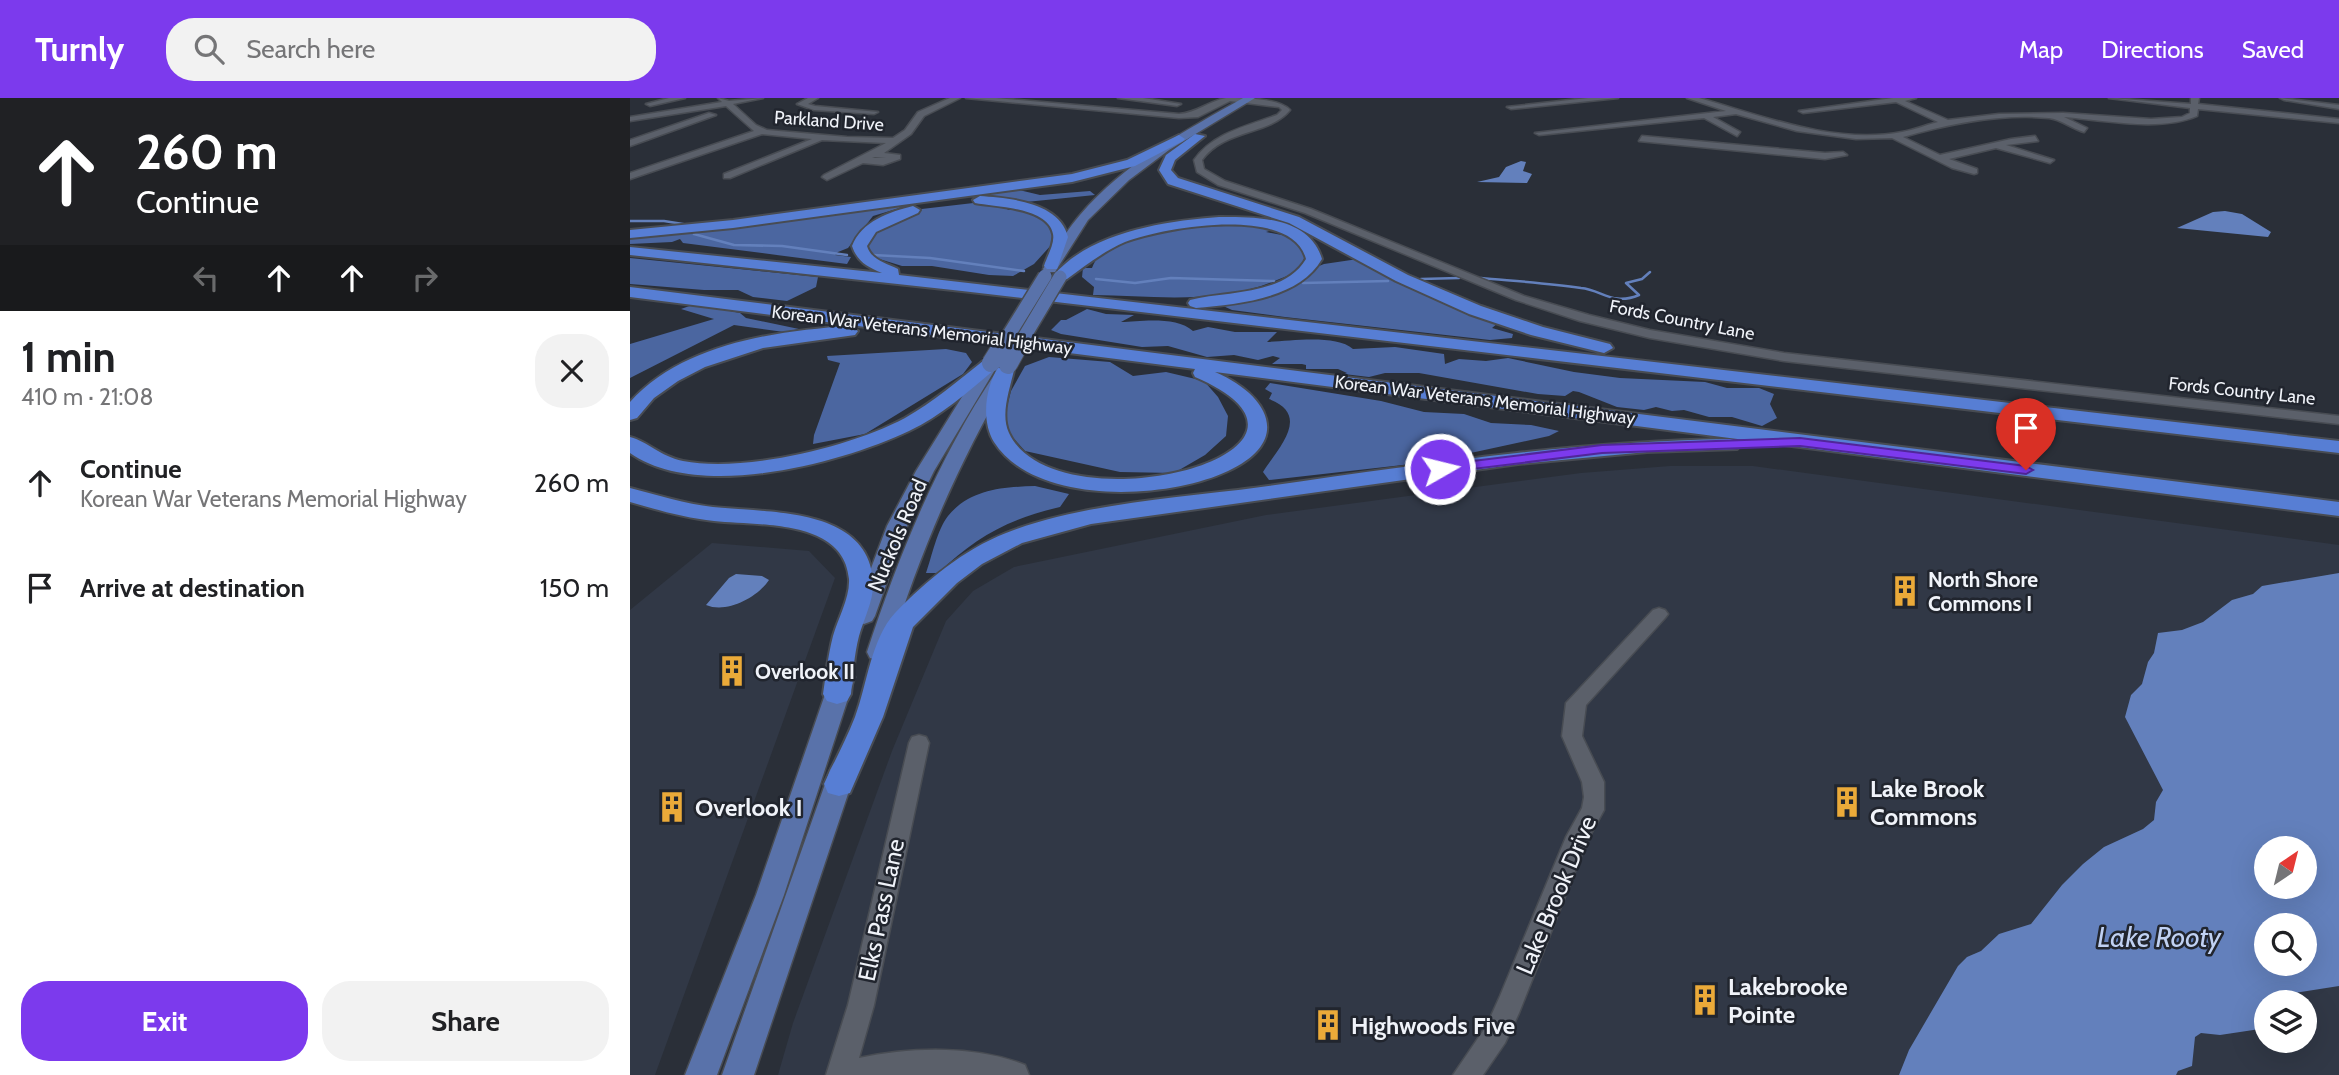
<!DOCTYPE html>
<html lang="en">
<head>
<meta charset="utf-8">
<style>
  :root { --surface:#fff; --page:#f2f2f2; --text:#202124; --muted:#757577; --accent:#7c3aed }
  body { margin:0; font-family:Cabin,sans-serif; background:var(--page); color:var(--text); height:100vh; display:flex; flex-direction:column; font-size:26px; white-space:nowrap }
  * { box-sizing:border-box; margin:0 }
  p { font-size:23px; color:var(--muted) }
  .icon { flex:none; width:38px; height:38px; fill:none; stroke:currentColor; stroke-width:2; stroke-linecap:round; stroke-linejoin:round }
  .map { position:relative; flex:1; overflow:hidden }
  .drawer { display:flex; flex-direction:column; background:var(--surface); width:630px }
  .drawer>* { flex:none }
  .top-card { background:#202124; color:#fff; overflow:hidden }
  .needle { width:46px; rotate:35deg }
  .fabs { position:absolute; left:1624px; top:738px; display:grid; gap:14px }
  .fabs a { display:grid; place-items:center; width:63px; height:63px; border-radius:50%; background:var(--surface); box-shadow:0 7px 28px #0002; font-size:35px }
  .pin { position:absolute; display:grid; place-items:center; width:60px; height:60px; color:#fff; margin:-72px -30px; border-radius:50% 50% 50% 0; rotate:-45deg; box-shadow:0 0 7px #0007 }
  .pin .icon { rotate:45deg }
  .me { position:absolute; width:77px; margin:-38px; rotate:82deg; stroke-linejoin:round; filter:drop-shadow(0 0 5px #0008) }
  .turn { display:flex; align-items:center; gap:24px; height:147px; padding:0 21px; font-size:32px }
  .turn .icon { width:91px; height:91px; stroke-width:2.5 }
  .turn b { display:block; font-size:49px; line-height:60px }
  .lanes { display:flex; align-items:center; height:66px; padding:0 21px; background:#0003; justify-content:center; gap:35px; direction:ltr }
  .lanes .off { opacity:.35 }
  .round { display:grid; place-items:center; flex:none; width:74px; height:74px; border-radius:28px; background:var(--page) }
  .summary { display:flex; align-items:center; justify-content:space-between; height:119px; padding:0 21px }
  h1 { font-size:42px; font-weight:700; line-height:52px }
  .button { display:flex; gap:14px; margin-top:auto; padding:14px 21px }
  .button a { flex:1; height:80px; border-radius:28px; background:var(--accent); color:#fff; font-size:28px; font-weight:700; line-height:80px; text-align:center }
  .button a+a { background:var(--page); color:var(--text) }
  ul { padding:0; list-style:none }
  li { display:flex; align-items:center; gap:21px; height:105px; padding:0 21px }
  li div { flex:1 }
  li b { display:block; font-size:26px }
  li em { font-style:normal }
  header { display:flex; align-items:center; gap:42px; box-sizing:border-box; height:98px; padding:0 35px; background:var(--accent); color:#fff }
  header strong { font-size:33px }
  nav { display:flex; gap:38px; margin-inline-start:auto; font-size:24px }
  .search { width:490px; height:63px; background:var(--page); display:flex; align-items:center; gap:18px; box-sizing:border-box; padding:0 24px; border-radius:28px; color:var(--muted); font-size:26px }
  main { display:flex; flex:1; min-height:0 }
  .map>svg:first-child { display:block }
</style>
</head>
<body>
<header>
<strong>Turnly</strong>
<div class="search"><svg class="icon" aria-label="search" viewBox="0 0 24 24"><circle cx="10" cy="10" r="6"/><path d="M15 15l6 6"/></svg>Search here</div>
<nav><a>Map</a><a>Directions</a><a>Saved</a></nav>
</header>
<main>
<section class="drawer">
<div class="top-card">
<div class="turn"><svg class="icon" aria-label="ahead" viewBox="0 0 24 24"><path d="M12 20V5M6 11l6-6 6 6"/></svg><div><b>260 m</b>Continue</div></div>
<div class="lanes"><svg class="icon off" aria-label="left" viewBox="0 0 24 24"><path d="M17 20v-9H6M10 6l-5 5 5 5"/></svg><svg class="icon" aria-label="ahead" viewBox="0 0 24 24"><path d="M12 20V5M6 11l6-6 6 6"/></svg><svg class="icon" aria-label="ahead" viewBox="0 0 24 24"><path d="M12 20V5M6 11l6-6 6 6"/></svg><svg class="icon off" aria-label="right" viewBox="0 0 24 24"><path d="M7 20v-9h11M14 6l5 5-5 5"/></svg></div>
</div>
<div class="summary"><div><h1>1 min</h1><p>410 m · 21:08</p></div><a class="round"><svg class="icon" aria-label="close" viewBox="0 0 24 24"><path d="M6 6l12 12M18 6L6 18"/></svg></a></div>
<ul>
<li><svg class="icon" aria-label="ahead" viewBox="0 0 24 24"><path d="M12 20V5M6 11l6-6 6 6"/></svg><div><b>Continue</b><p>Korean War Veterans Memorial Highway</p></div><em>260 m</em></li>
<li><svg class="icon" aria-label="arrive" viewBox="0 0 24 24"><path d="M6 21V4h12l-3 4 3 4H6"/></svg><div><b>Arrive at destination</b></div><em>150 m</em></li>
</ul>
<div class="button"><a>Exit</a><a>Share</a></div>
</section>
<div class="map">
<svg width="1709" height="977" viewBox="0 0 1709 977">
  <rect width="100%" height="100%" fill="#2a2f38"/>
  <path fill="#313846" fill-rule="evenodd" d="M1040,368H1123L1709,447V977H148L163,925L262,653L316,523L343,493L384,469L636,417L951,375ZM1636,751H1675V789H1636ZM1636,828H1675V866H1636ZM1636,905H1675V943H1636Z
    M82,445L179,453L205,480L25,977H0V512Z"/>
  <path fill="#4b66a0" d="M433,85L389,92L410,97L460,93L465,97L396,104L360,99H338L340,95Z
    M352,104L382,108L377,112L394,111L414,119L423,132V145L404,166L383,178L359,177L302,168H272L243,159L236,145L240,133L283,112Z
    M271,105L273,109L243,118L218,150L208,154L205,157L221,159L217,166L53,145L50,141L42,144L0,146V139Z
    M588,124L590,128H636L642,132L636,134L657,138L677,148C675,157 674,166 666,173C662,177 653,179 647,182C590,207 524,198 463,197L464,189L452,179L453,170H462C474,133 555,129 588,124Z
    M0,160L188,179L186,189L157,203L123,199L108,192H74L0,186Z
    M728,161L868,225L862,230L883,236L882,240L860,242L655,219L602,212L591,207L694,166Z
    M65,206L110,215L116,220L169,231L154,234L104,227L0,280V246L84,221L51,211Z
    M457,211L476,216L504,217L491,224C511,223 547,218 563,233L578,229L605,234H647L637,244C660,243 706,236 723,251L765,249L814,256L815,266L829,261L856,263L878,260L944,274L990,280L1075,284L1097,290H1129L1144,296L1140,306L1147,320L1132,328L1102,319H1079L1054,312L1042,313L1026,309L1014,312L987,309L949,294L943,293L935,298L908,296L789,275H755L739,279L714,276L717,275L708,271H676V267L672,266H642L650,260L643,258L628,262L604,257L577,259L538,248L512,249L431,236L421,232L431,222H436Z
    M316,251L336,255L342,264L333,276L235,336L183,346L184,337L210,265L198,262L197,258Z
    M419,259L480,264L503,278L536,274L574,283L588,299L598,318L596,338L575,357L544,375L490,374L395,353L377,333L375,316L381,293L395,268Z
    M640,285L751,303L794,314L834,316L861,325L901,327L929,333L919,338L799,364L639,382L633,374C648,350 682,317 639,301L642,295L635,291Z
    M405,388L439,396L430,409C378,421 346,439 308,475H296C302,458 307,432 318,418C340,391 373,389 405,388Z"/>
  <path fill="#6380bc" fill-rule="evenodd" d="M891,63L896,64L893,73L902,76L897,85L847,84L869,79L876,69Z
    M1595,113L1612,116L1641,134L1638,139L1547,130L1583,114Z
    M1709,475V888L1658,896L1649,905H1636V919L1630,931L1590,937L1571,935L1565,939L1562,968L1548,973L1546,977H1269L1279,952L1328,868L1337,859L1351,853L1369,836L1401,826L1432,787L1453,766L1474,749L1513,731L1524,722L1526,704L1533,692L1495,619L1501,597L1512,586L1518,564L1524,555L1528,535L1552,532L1573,524L1602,502L1623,496L1632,488ZM1636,751H1675V789H1636ZM1636,828H1675V866H1636Z
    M106,476L132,478L139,482C128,499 97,516 76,507L99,480Z"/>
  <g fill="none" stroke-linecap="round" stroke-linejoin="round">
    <path stroke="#6380bc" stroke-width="2.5" d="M0,123H34L59,127
      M64,136L104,147L152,148L217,157
      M243,157L300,160L394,173
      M851,180C884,183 918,185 951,190C972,192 983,208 1009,197L996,185L1012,181L1020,174
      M466,181L505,185L541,180L644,183
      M791,181L829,180
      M673,185L758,183"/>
    <defs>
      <path id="minor" d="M39,0H55L20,8L16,6Z
        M88,0L99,3L133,0L103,6L126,27L137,32L217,39L263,40L275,32L288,14L320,0H330L294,18L281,36L254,55L270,57V61L253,67L233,65L197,82L192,79L194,77L256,45L192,42L100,80H94V76L182,41L132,36L0,81V75L124,33L96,8L0,23V19L92,4ZM245,59L256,60H242Z
        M178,0H188L178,6L185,8L248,14L244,16L184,12L167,6Z
        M336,0H366L549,16C567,15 579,3 596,0C612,0 649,0 660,12C640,37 594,31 572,62L574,71L595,83L681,111L894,198L959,217L1020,232L1154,255L1709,318V326L1154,263L1020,240L950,223L886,202L675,115L588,87L567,74L564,62C583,35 617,28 647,17L652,12L649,9L600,3L568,19L549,20Z
        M488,0H513L551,6L547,8Z
        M958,0H988L881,11L877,9Z
        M1057,0H1069C1133,18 1204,47 1272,34C1284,32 1296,27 1308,24L1266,4L1173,15L1169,13L1263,0H1286L1275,3L1318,22L1369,16L1433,15L1521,21L1552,19L1560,15V10L1479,0L1561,6V0H1569L1568,6L1709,21V25L1568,11L1567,18C1531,34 1473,22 1434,19L1457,30L1454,34C1443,31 1430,21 1419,20C1371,15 1319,26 1273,39L1310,57L1381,41L1405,38L1408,43L1376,47L1424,62L1420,65L1366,50L1319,61L1347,71V75L1344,76L1322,70L1262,40L1226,41L1167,33L1106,16L1083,19L1110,34L1107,38L1074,20L909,37L905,35L1096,13Z
        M1650,0L1709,7V11L1654,2Z
        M79,15L86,17L0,48V42Z
        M1012,38L1195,55L1213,54L1217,57L1195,61L1009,43Z
        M1029,510L1035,512L1038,516L1035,520L956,607L952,638L974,684V712L957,743L889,915L875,945L853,977H823L857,927L870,898L936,739L952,710L954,699L952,684L932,638L936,605L1023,512Z
        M289,637L296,639L299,645L244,907L229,960C281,949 345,947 395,967L399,977H196L218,907L279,645L282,639Z"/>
      <path id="major" d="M613,0H625L539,52L499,82L458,122L425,174H415L413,171C425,153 436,133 450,117C494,65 555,33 613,0Z
        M361,260L369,265L304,373L277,428L245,518L242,523L234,526L226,523L223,518L257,428L286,373L353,265Z
        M372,272L380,277C328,365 289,456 259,554L256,560L248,562L240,560L237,554C269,456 309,359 366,274Z
        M213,570L221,573L225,579L154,797L87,977H55L126,797L201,579L205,573Z
        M213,662L222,665L226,672L124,977H92L200,672L204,665Z"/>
      <path id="highway" d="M565,36L575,38L545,62L541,72L548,80L669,119L778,177L851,208L913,229L980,246L983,250L974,255L901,237L839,216L766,183L659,125L538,86L529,72L536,57Z
        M549,37L555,41L553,43L505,68L442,84L103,130L0,140V132L103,122L442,76L497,62Z
        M350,98C379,100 430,104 438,139L427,171H417L414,168C417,158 425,146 423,136C418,109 365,109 345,105L343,102Z
        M283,108L290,112L288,115L246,134L237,148C241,162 256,165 268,171L269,177L1709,343V355L332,193L0,157V149L252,175C237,169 227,163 222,148C232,123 259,114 283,108Z
        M589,119C626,119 679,118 692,161C669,201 608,206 566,210L560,208L558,205L560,202C596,193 654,198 676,161C662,107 535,129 495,144C474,153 455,168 437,181L431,183L423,178C460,134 535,123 589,119Z
        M0,189L1709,404V418L585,274C639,297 663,343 598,373C537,402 405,408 364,344C351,323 355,289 369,268L375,267L384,272C380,291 370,316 379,335C425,433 741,355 565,279L563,275L565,271L0,199Z
        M219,228L228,233L225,237L133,250L75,269L48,283L24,300L7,320L0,322V304C52,246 145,233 219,228Z
        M359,262L365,263L368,267L365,271C338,294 311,318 279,333C209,366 68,403 0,355V339C19,344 29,358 53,363C113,375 221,349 275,320C303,304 328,283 353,263Z
        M1100,341L1107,343L1110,347L1107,351L1017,354L888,366L461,426L392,445L352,466L327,485L283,529L253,619L220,695L209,698L198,695L194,686C204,664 216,642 225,619C237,587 241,541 265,515C297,482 333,452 376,435C452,405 550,400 631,389C787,367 942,343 1100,341Z
        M0,390C28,397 55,406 83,409C136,415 236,408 243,481C245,500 234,520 229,538C224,557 223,577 221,596L217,603L207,606L197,603L193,596C196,577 198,557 203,538C208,520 220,500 219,481C214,420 127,428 84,423C56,420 27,412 0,404Z"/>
    </defs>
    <use href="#minor" stroke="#484c53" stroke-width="3"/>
    <use href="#major" stroke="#484c53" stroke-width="3"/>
    <use href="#highway" stroke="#484c53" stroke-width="4"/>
    <use href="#minor" fill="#5b606a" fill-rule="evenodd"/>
    <use href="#major" fill="#5972aa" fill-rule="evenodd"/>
    <use href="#highway" fill="#577ed4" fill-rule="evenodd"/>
    <defs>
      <path id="major-bridge-far1" d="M370,251L415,178
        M387,251L430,179"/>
      <path id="major-bridge" d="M361,265L371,249
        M378,267L388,249"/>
    </defs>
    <use href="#major-bridge-far1" stroke="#484c53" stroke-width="16" stroke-linecap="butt"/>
    <use href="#major-bridge" stroke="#484c53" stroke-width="20" stroke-linecap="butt"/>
    <use href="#major-bridge-far1" stroke="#5972aa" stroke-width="13"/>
    <use href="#major-bridge" stroke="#5972aa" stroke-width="18"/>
  </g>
  <path fill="#7c3aed" stroke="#51269a" stroke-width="2" d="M1170,340L1396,368L1403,372L1396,376L1170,348L972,355L810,375L803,371L810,367L972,347Z"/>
  <defs>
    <symbol id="building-bare" viewBox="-9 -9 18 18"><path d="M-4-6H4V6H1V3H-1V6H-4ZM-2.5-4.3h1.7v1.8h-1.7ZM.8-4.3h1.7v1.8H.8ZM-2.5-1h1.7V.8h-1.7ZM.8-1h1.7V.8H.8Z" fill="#ebaa39" stroke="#21252e" stroke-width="2.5" paint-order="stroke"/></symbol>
  </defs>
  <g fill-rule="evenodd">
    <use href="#building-bare" x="1253" y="471" width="44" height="44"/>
    <use href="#building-bare" x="80" y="551" width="44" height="44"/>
    <use href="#building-bare" x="1195" y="682" width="44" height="44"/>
    <use href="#building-bare" x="20" y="687" width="44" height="44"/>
    <use href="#building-bare" x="1053" y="880" width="44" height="44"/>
    <use href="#building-bare" x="676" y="905" width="44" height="44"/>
  </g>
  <g text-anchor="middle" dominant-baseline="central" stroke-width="5" stroke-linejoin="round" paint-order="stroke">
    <g font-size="18" fill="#f0f3f9" stroke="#21252e">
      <text transform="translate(199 23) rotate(4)">Parkland Drive</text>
      <text transform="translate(1052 222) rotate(11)">Fords Country Lane</text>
      <text transform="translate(292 232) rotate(7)">Korean War Veterans Memorial Highway</text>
      <text transform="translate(1612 293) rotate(6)">Fords Country Lane</text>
      <text transform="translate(855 302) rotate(7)">Korean War Veterans Memorial Highway</text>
    </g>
    <g font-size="21" fill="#f0f3f9" stroke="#21252e">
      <text transform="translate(267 437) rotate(-67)">Nuckols Road</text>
    </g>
    <g font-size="21" font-weight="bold" fill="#f0f3f9" stroke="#21252e" text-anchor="start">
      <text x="1298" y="481">North Shore<tspan x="1298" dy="24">Commons I</tspan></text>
      <text x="125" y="573">Overlook II</text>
    </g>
    <g font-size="24" font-weight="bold" fill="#f0f3f9" stroke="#21252e" text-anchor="start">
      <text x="1240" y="690">Lake Brook<tspan x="1240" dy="28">Commons</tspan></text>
      <text x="65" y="709">Overlook I</text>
      <text x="1098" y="888">Lakebrooke<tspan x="1098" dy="28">Pointe</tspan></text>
      <text x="721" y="927">Highwoods Five</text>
    </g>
    <g font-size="24" fill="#f0f3f9" stroke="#21252e">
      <text transform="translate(926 797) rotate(-67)">Lake Brook Drive</text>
      <text transform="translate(251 812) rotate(-78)">Elks Pass Lane</text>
    </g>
    <g font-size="28" font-style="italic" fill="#c0d1f3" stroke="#21252e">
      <text x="1529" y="839">Lake Rooty</text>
    </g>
  </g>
</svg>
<div class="fabs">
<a><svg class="needle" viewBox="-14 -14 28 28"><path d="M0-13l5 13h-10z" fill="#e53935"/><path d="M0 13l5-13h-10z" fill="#757577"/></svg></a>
<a><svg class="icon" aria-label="search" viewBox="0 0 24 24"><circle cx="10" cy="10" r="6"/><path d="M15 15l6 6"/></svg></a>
<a><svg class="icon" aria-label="layers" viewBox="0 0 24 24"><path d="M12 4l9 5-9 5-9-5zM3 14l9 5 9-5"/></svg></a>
</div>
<div class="pin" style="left:1396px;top:372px;background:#d93025"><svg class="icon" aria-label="arrive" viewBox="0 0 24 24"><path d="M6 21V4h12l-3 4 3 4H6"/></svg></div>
<svg class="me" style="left:810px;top:371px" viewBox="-20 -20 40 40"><circle r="17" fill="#7c3aed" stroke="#fff" stroke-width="3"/><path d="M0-11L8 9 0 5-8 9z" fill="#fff"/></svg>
</div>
</main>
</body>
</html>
